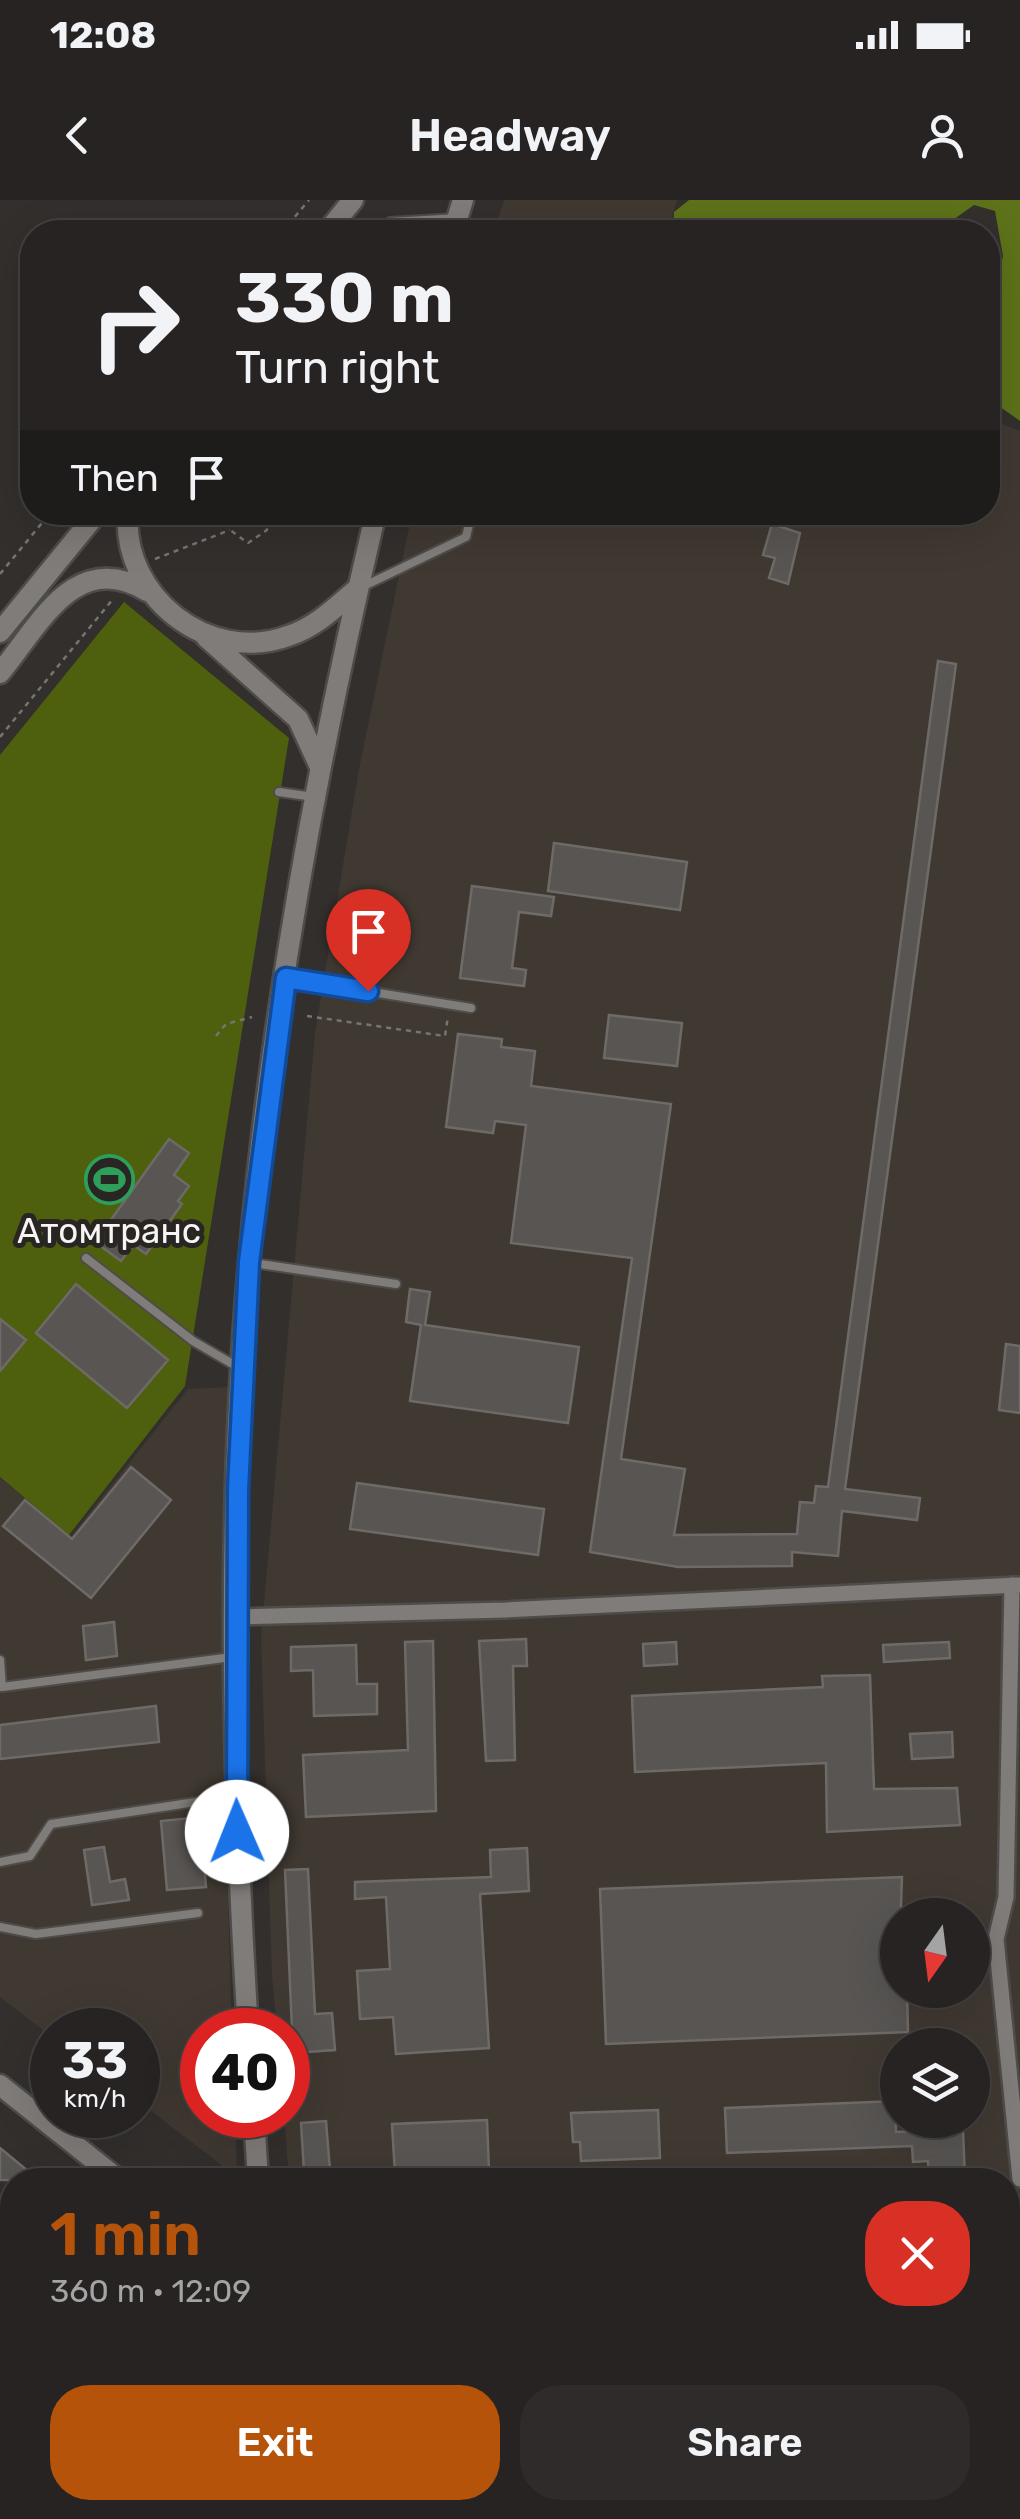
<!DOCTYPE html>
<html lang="en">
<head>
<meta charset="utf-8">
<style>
  :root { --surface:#262322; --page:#2e2b2a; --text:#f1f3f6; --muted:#a4a4a5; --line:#424040; --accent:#b45309 }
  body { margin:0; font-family:Rubik,sans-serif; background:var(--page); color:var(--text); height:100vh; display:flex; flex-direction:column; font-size:38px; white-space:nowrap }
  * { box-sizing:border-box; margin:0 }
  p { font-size:32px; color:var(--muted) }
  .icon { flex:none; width:55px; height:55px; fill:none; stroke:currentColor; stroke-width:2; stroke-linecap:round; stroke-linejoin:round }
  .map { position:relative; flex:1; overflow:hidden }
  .sheet { position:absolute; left:0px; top:1968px; width:1020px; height:352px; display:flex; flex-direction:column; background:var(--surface); border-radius:40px 40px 0 0; box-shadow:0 10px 40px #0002,0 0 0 2px var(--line) }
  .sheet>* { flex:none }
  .hud { position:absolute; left:20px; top:20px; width:980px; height:305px; border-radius:40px; box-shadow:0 10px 40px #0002,0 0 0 2px var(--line); background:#262322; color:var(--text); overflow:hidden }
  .needle { width:65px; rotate:194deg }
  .controls { position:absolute; left:880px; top:1698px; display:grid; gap:20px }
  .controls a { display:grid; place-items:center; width:110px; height:110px; border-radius:50%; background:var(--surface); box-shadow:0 10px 40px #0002,0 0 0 2px var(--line); font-size:50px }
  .speed { position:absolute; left:30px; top:1808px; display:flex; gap:20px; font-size:50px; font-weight:700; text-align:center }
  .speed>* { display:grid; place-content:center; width:130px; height:130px; border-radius:50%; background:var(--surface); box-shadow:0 10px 40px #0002,0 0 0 2px var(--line); line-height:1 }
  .speed small { font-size:25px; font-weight:400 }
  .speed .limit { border:15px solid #d22; background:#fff; color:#111 }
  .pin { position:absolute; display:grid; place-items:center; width:85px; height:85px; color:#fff; margin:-102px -42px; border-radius:50% 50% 50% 0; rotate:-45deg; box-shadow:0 0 10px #0007 }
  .pin .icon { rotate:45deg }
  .me { position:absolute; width:110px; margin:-55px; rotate:359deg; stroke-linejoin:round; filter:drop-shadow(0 0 8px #0008) }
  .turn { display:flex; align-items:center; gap:35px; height:210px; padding:0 50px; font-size:45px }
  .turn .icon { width:130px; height:130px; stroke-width:2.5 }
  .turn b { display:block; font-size:70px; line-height:85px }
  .then { display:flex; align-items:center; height:95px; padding:0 50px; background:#0003; gap:20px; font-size:38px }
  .round { display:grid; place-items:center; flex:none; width:105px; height:105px; border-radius:40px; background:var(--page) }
  .head { display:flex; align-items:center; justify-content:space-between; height:170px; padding:0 50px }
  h1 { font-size:60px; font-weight:600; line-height:75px; color:var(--accent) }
  .cta { display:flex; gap:20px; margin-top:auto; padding:20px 50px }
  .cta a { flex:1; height:115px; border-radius:40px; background:var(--accent); color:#fff; font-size:40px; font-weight:600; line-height:115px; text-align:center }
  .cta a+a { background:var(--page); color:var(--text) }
  .status { display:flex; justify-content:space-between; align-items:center; height:70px; padding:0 50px; background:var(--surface); direction:ltr }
  .status svg { height:28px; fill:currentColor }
  header { display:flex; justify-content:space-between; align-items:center; height:130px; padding:0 50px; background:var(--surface); font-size:45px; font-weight:600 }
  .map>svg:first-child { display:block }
</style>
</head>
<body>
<div class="status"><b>12:08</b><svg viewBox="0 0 49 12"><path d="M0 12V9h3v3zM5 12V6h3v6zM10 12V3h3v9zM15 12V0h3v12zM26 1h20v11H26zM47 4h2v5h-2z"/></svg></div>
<header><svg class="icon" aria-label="back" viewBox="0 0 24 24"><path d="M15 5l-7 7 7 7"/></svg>Headway<svg class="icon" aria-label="person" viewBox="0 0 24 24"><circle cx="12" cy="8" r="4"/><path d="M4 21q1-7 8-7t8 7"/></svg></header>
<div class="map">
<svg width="1020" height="2319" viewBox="0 0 1020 2319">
  <rect width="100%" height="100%" fill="#322f2d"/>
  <path fill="#403932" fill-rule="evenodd" d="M504,0H677L668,32H494Z
    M988,218L1020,231V2319H371L369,2308H1008V1980H289L284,1915H288V1830H277L272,1776L261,1437L315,833L359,569L412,313L988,312ZM898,1715H972V1790H898ZM898,1845H972V1920H898Z
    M232,1187L226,1635L232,1830H202V1915H235L237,1977L138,1901V1830H52V1837L0,1797V1278L71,1336L188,1189Z"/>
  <path fill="#4e600d" d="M124,402L289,538L185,1186L69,1335L0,1277V555Z"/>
  <path fill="#5d7219" d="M689,0H1020V221L996,204L988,155V118L1003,56L995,11L974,5L936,32H673L674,12Z"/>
  <path fill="#585553" stroke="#6d6a68" stroke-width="2.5" d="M772,324L800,333L788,384L769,378L775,358L763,355Z
    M938,461L956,464L845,1289L920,1298L917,1320L842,1311L838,1356L792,1352V1366L678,1367L590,1352L632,1058L511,1043L526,925L495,921L493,933L446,927L458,834L502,839L501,847L535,851L531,886L671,904L621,1259L685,1269L674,1335L797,1334L800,1302L814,1303L816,1286L828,1287Z
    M554,643L687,662L680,710L548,691Z
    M472,686L554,697L551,716L519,712L512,768L526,770L524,786L460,778Z
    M609,815L682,823L677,866L604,858Z
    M169,939L189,953L174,975L189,986L178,1001L182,1004L146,1054L133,1045L121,1061L95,1042Z
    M76,1084L168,1160L127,1208L36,1133Z
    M410,1089L430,1092L425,1125L579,1147L568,1223L410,1201L421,1125L406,1122Z
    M0,1119L26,1140L0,1171Z
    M1006,1144L1020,1146V1213L999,1210Z
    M131,1267L171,1300L91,1398L3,1326L25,1300L72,1339Z
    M357,1283L544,1309L538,1355L350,1329Z
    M114,1422L117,1456L86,1460L83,1426Z
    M526,1439L527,1466H513L515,1560L486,1561L479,1441Z
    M433,1441L436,1611L306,1617L303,1555L408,1550L405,1442Z
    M676,1442L677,1464L644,1466L643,1444Z
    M949,1442L950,1458L884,1462L883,1445Z
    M356,1445L357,1484H377V1514L314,1516L313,1470L291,1471V1447Z
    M870,1475L874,1589L957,1588L960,1625L827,1632L826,1563L635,1572L632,1496L823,1487L822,1476Z
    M156,1506L159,1542L0,1559V1525Z
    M952,1532L953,1557L912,1559L910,1534Z
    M200,1617L206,1687L167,1690L161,1621Z
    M104,1647L110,1682L125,1679L129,1700L92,1705L84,1650Z
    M527,1648L529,1691L480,1694L489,1848L396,1854L393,1817L360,1819L357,1771L390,1769L386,1697L355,1699V1682L491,1677L490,1650Z
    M308,1669L315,1814L332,1813L335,1850L293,1853L285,1670Z
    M902,1677L898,1790H907L908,1832L606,1844L600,1689Z
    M895,1901L896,1932L963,1929L965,1980H929L928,1961L913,1962L912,1946L727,1953L725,1908Z
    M658,1910L660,1958L581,1961L580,1942H573L571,1913Z
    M487,1920L489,1970L395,1974L392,1924Z
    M326,1921L330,1970L304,1972L301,1923Z
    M0,1948L39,1980H0Z"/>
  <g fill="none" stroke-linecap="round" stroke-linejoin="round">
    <defs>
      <path id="service" d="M384,32L390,22L458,18L468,32
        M362,387L466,337L472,312
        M279,592L314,597
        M286,778L471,808
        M86,1058L193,1141L236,1166
        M253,1063L396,1084
        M0,1460L2,1487L232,1457
        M0,1662L30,1656L51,1624L235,1596
        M0,1727L36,1734L198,1713
        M0,2017L12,2027
        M0,2086L12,2071
        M0,2134L12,2145
        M12,2189L5,2200L12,2266
        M43,2308L57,2319
        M270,2308L298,2310
        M481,2308L482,2319
        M5,2319L14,2308
        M190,2319L199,2308"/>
      <path id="minor" d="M1012,1385L1006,1697L996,1739L1020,1979
        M237,1417L505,1410L1020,1385
        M1008,2044L1020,2019
        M568,2319L586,2308"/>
      <path id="tertiary" d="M327,32L353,0
        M453,32L463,0
        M128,312C121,396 208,465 288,436C316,427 336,407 358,388
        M0,432L98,312
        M206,437L298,519L320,567
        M0,473C41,423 75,349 147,391
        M248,1830C232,1576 226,1316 249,1062C271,810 318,558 376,312
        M0,1885L119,1980
        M254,1915L258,1980
        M298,2308L299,2319"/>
    </defs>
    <use href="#service" stroke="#4e4c4a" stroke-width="12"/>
    <use href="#minor" stroke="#4e4c4a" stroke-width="20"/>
    <use href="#tertiary" stroke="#4e4c4a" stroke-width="25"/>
    <path stroke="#777472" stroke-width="2.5" stroke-dasharray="5 5" stroke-linecap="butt" d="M282,32L309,0
      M232,312L230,330L248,343L267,330L265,312
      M155,359L230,330
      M0,374L51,312
      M0,537L113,399
      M307,816L445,836L448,816
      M216,836L226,824L252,817
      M0,2169L2,2183"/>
    <use href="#service" stroke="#7f7c79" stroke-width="8"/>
    <use href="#minor" stroke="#7f7c79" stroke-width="15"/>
    <use href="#tertiary" stroke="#7f7c79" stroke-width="20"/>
  </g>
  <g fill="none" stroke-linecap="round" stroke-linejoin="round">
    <defs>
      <path id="route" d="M237,1632L238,1290L249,1062L286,778L368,791"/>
    </defs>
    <use href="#route" stroke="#114b97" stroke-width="25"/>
    <use href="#route" stroke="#1a73e8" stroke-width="18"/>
  </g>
  <defs>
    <symbol id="stadium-ring" viewBox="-11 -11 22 22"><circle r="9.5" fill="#282523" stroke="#2e9e5b" stroke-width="1.5"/><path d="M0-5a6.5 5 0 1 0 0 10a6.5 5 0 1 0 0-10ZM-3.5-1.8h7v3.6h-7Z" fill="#2e9e5b"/></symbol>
  </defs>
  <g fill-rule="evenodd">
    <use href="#stadium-ring" x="82" y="952" width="55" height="55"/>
  </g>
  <g text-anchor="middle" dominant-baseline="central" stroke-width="10" stroke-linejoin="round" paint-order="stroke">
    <g font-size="35" fill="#f6f5f3" stroke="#282523">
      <text x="109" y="1031">Атомтранс</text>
    </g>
  </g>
</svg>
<div class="controls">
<a><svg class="needle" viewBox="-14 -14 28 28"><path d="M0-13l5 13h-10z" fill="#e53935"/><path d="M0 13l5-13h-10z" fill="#a4a4a5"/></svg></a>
<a><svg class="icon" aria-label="layers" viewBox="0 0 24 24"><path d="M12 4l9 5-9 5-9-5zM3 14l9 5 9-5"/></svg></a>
</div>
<div class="speed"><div>33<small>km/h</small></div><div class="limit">40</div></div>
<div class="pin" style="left:368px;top:791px;background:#d93025"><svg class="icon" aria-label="arrive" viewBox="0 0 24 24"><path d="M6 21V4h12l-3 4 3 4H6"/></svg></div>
<svg class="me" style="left:237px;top:1632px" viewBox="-20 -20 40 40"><circle r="19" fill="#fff"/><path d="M0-13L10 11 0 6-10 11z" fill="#1a73e8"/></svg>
<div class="hud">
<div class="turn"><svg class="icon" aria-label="right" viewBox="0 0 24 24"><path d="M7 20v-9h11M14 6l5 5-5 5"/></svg><div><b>330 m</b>Turn right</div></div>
<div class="then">Then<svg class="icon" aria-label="arrive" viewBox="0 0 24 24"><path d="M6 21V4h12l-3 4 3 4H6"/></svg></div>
</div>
<section class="sheet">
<div class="head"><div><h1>1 min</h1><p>360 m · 12:09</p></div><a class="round" style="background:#d93025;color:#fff"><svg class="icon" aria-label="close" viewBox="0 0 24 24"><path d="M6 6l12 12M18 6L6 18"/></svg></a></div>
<div class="cta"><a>Exit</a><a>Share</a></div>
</section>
</div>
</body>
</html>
